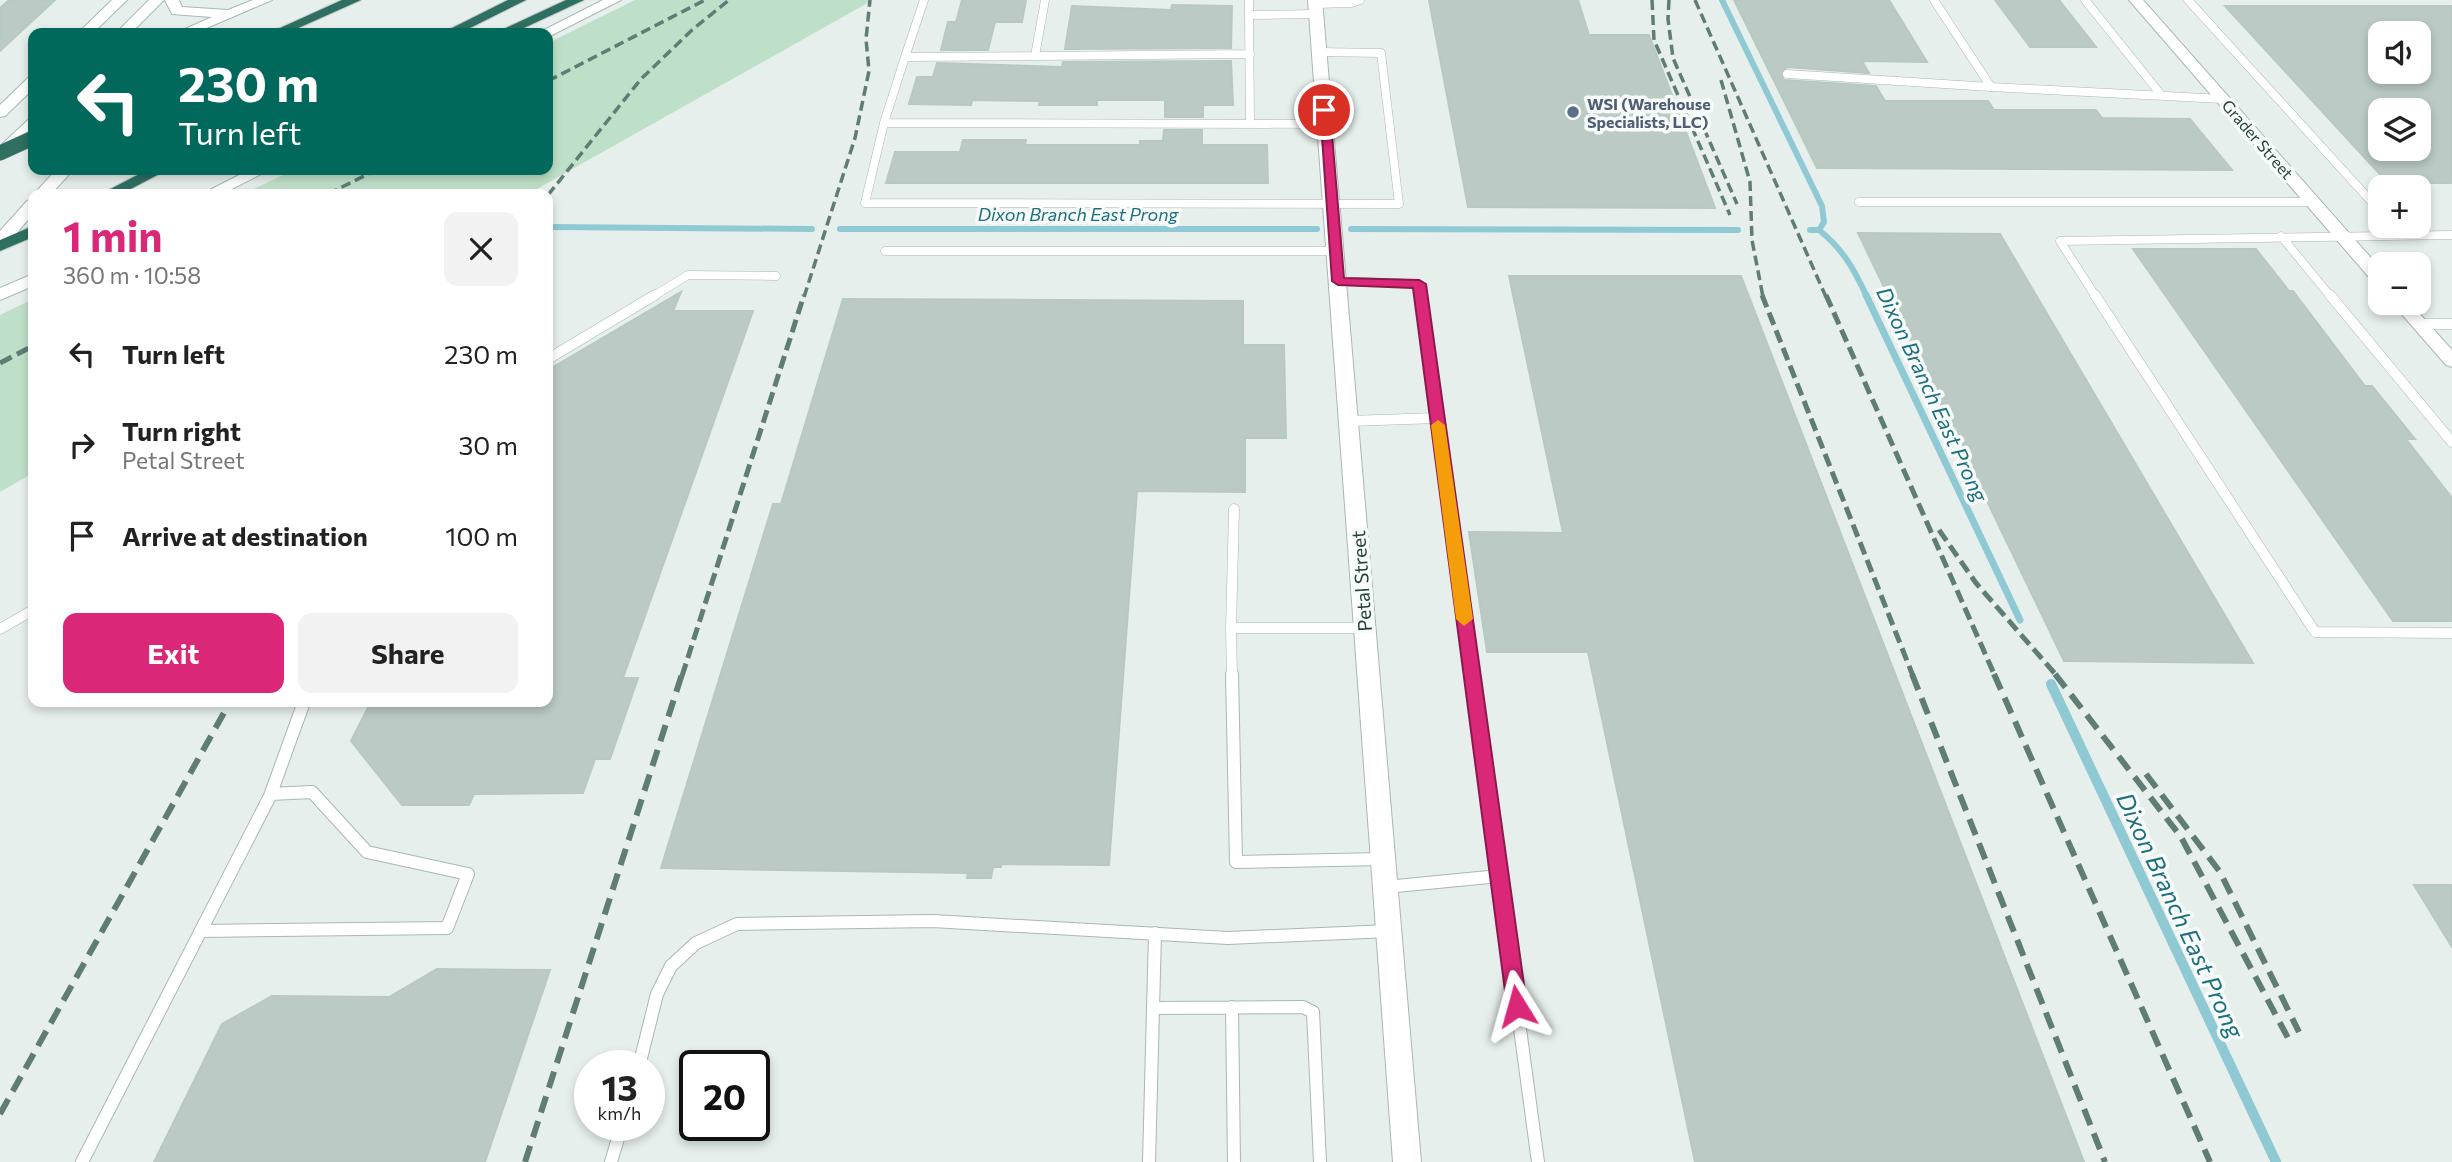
<!DOCTYPE html>
<html lang="en">
<head>
<meta charset="utf-8">
<style>
  :root { --surface:#fff; --page:#f2f2f2; --text:#222; --muted:#767676; --accent:#db2777 }
  body { margin:0; font-family:Commissioner,sans-serif; background:var(--page); color:var(--text); height:100vh; display:flex; flex-direction:column; font-size:26px; white-space:nowrap }
  * { box-sizing:border-box; margin:0 }
  p { font-size:23px; color:var(--muted) }
  .icon { flex:none; width:38px; height:38px; fill:none; stroke:currentColor; stroke-width:2; stroke-linecap:round; stroke-linejoin:round }
  .map { position:relative; flex:1; overflow:hidden }
  .panel { position:absolute; left:28px; top:189px; width:525px; height:518px; display:flex; flex-direction:column; background:var(--surface); border-radius:14px; box-shadow:0 4px 10px #0003 }
  .panel>* { flex:none }
  .guide { position:absolute; left:28px; top:28px; width:525px; height:147px; border-radius:14px; box-shadow:0 4px 10px #0003; background:#00695c; color:#fff; overflow:hidden }
  .tools { position:absolute; left:2368px; top:21px; display:grid; gap:14px }
  .tools a { display:grid; place-items:center; width:63px; height:63px; border-radius:14px; background:var(--surface); box-shadow:0 4px 10px #0003; font-size:35px }
  .speed { position:absolute; left:574px; top:1050px; display:flex; gap:14px; font-size:35px; font-weight:700; text-align:center }
  .speed>* { display:grid; place-content:center; width:91px; height:91px; border-radius:50%; background:var(--surface); box-shadow:0 4px 10px #0003; line-height:1 }
  .speed small { font-size:18px; font-weight:400 }
  .speed .limit { border:4px solid #111; border-radius:10px; background:#fff; color:#111 }
  .pin { position:absolute; display:grid; place-items:center; width:60px; height:60px; color:#fff; margin:-30px; border:4px solid #fff; border-radius:50%; box-shadow:0 2px 7px #0007 }
  .me { position:absolute; width:77px; margin:-38px; rotate:352deg; stroke-linejoin:round; filter:drop-shadow(0 0 5px #0008) }
  .turn { display:flex; align-items:center; gap:24px; height:147px; padding:0 35px; font-size:32px }
  .turn .icon { width:91px; height:91px; stroke-width:2.5 }
  .turn b { display:block; font-size:49px; line-height:60px }
  .round { display:grid; place-items:center; flex:none; width:74px; height:74px; border-radius:14px; background:var(--page) }
  .headline { display:flex; align-items:center; justify-content:space-between; height:119px; padding:0 35px }
  h1 { font-size:42px; font-weight:700; line-height:52px; color:var(--accent) }
  .primary-button { display:flex; gap:14px; margin-top:auto; padding:14px 35px }
  .primary-button a { flex:1; height:80px; border-radius:14px; background:var(--accent); color:#fff; font-size:28px; font-weight:700; line-height:80px; text-align:center }
  .primary-button a+a { background:var(--page); color:var(--text) }
  ul { padding:0; list-style:none }
  li { display:flex; align-items:center; gap:21px; height:91px; padding:0 35px }
  li div { flex:1 }
  li b { display:block; font-size:26px }
  li em { font-style:normal }
  .map>svg:first-child { display:block }
</style>
</head>
<body>
<div class="map">
<svg width="2452" height="1162" viewBox="0 0 2452 1162">
  <rect width="100%" height="100%" fill="#e6efeb"/>
  <path fill="#bfe0c8" d="M635,0H873L528,194H244L293,170H548V43Z
    M33,299V473L0,492V315Z"/>
  <g fill="none" stroke-linecap="round" stroke-linejoin="round">
    <path stroke="#8ec9d4" stroke-width="6" d="M1722,0L1822,206L1824,222L1819,230H1810
      M548,227L812,229
      M840,229H1317
      M1351,229L1738,230
      M1819,230C1843,249 1854,269 1867,297"/>
    <path stroke="#8ec9d4" stroke-width="7" d="M1866,295L2020,620"/>
    <path stroke="#8ec9d4" stroke-width="10" d="M2051,684L2276,1162"/>
  </g>
  <path fill="#bbcac4" stroke="#b8c9c2" stroke-width="2" fill-rule="evenodd" d="M9,0H55L0,51V8Z
    M962,0H1026L1022,22H995L988,50H941L948,22H956Z
    M1429,0H1578L1589,35H1649L1715,208L1468,207Z
    M1734,0H1889L1927,62L1862,61L1869,73L1787,67L1781,73L1784,80L1876,86L1885,101H1988L1994,110H2096L2102,118L2190,119L2232,170L1817,168Z
    M1995,0H2059L2096,47H2030Z
    M1172,5L1232,6L1231,48L1065,49L1072,6L1171,10Z
    M2225,6H2452V183H2388ZM2380,33H2418V72H2380ZM2380,110H2418V149H2380Z
    M1231,61L1233,105H1203V117H1165V100H1097V105H1039L1040,101L972,100L971,105L909,104L917,77H933L937,63L1062,67L1063,62Z
    M1164,130H1202V145H1267L1268,183H886L895,152H960L963,140H1026L1025,145H1140V141H1163Z
    M1858,233L2000,234L2253,663L2064,661Z
    M2133,249H2256L2289,291H2293L2365,386H2372L2415,439H2406L2452,498V621H2393Z
    M1509,276H1741L2084,1162H1695L1588,652H1487L1469,532L1563,533Z
    M681,292L673,311H753L623,678H638L610,759H595L583,793L474,794L469,805H402L351,741L371,702H548V370Z
    M843,299L1243,301V345H1284L1286,438H1245V492L1137,491L1109,865L1001,864V867H993L991,878H967L968,873L661,868L773,504H781Z
    M2414,885H2452V947Z
    M437,969L550,970L485,1162H154L222,1024L272,996L389,997Z"/>
  <g fill="none" stroke-linecap="round" stroke-linejoin="round">
    <defs>
      <path id="service-far2" d="M1249,0V15
        M1934,0L1991,87L2223,99
        M2085,0L2162,96
        M2188,0L2380,211
        M1315,4L1351,3L1360,0
        M1319,52L1381,53L1399,204L865,203L884,123L1326,124
        M1035,56L1250,54
        M905,57L924,0
        M1787,74L1991,87
        M884,123L905,57L1035,56L1045,0
        M1250,123L1249,15L1316,14
        M1859,202H2313
        M2281,236L2331,297
        M885,251H1335
        M1338,281L1419,284L1421,297
        M652,297L688,275L776,276
        M2096,297L2060,241L2452,235"/>
      <path id="service-far1" d="M1420,295L1472,676
        M2095,295L2315,632L2452,633
        M2330,295L2452,442
        M2420,324H2452
        M548,359L655,295
        M1349,421L1437,418
        M1231,628L1234,509
        M0,629L33,610
        M1232,676L1231,628H1365"/>
      <path id="service" d="M1232,674L1236,862L1383,859
        M1472,674L1538,1162
        M1386,887L1499,876
        M201,931L447,928L468,874L367,852L312,792L271,794
        M1232,1007L1234,1162
        M1153,1008L1303,1007L1313,1012L1320,1162
        M639,1066L657,994L671,966L696,943L737,924L933,921L1228,938L1389,931
        M82,1162L270,796L304,702
        M611,1162L622,1125
        M1149,1162L1155,933"/>
      <path id="minor" d="M1308,0H1322L1421,1162H1393Z
        M2129,0H2143L2380,268V284L2374,283Z
        M2392,303H2410L2452,350V367L2446,365Z"/>
      <path id="secondary" d="M112,0H127L93,33H78Z
        M149,0H164L131,33H116Z
        M165,0H179L182,7L228,10L253,0H272L195,33H176L212,17L172,14Z
        M603,0H621L550,36L538,33Z
        M33,77V89L5,116L0,117V105L28,78Z
        M33,118V131L5,158L0,160V146L28,120Z
        M56,170H73L51,194H34Z
        M249,170H269L222,194H202Z
        M33,199V214L6,245L0,246V231L27,201Z
        M33,274V286L0,300V288Z"/>
      <path id="motorway" d="M342,0H361L287,33H269Z
        M508,0H526L460,33H442Z
        M566,0H584L513,33H495Z
        M147,170H167L121,194H101Z
        M33,226V237L0,251V240Z"/>
    </defs>
    <use href="#service-far2" stroke="#a8b8b2" stroke-width="9"/>
    <use href="#service-far1" stroke="#a8b8b2" stroke-width="11"/>
    <use href="#service" stroke="#a8b8b2" stroke-width="14"/>
    <use href="#minor" stroke="#a8b8b2" stroke-width="2"/>
    <use href="#secondary" stroke="#a4bbb3" stroke-width="2"/>
    <use href="#motorway" stroke="#c2cac8" stroke-width="2"/>
    <use href="#service-far2" stroke="#fff" stroke-width="8"/>
    <use href="#service-far1" stroke="#fff" stroke-width="10"/>
    <use href="#service" stroke="#fff" stroke-width="12"/>
    <use href="#minor" fill="#fff" fill-rule="evenodd"/>
    <use href="#secondary" fill="#fff" fill-rule="evenodd"/>
    <use href="#motorway" fill="#2f6f62" fill-rule="evenodd"/>
    <path stroke="#5f7d75" stroke-width="3.5" stroke-dasharray="10 5" stroke-linecap="butt" d="M1652,0L1654,40L1730,215
      M1669,0L1668,19L1673,58L1737,204
      M1695,0L1826,297
      M1721,80L1750,182L1752,240L1763,297
      M548,81L705,0
      M328,194L376,170
      M548,195L641,79L692,30L729,0
      M804,297L855,138L869,71L866,39L870,0"/>
    <path stroke="#5f7d75" stroke-width="5" stroke-dasharray="13 6" stroke-linecap="butt" d="M1762,295L1913,676
      M1826,295L1995,676
      M0,363L33,346
      M1939,530L1976,583L2057,676
      M682,676L804,295"/>
    <path stroke="#5f7d75" stroke-width="6" stroke-dasharray="17 9" stroke-linecap="butt" d="M1912,674L2105,1162
      M1994,674L2210,1162
      M2055,674L2181,837L2288,1038
      M2146,774L2220,872L2299,1032
      M0,1114L230,702
      M525,1162L682,674"/>
    <defs>
      <path id="motorway-bridge" d="M0,153L33,138"/>
    </defs>
    <use href="#motorway-bridge" stroke="#c2cac8" stroke-width="16" stroke-linecap="butt"/>
    <use href="#motorway-bridge" stroke="#2f6f62" stroke-width="15"/>
  </g>
  <path fill="#db2777" stroke="#8e194d" stroke-width="2" d="M1320,108L1330,110L1344,278L1419,280L1426,284L1527,1006L1524,1013L1517,1016L1509,1013L1507,1006L1413,288L1338,285L1332,281Z"/>
  <path fill="#f59e0b" d="M1438,420L1445,425L1473,619L1464,626L1456,619L1431,425Z"/>
  <circle fill="#5c6f8a" stroke="#f7fbf9" stroke-width="2.5" cx="1573" cy="112" r="7"/>
  <g text-anchor="middle" dominant-baseline="central" stroke-width="7" stroke-linejoin="round" paint-order="stroke">
    <g font-size="16" font-weight="bold" fill="#4e5e75" stroke="#f7fbf9" text-anchor="start">
      <text x="1587" y="103">WSI (Warehouse<tspan x="1587" dy="18">Specialists, LLC)</tspan></text>
    </g>
    <g font-size="16" fill="#24423a" stroke="#f7fbf9">
      <text transform="translate(2258 139) rotate(49)">Grader Street</text>
    </g>
    <g font-size="18" font-style="italic" fill="#1c6f80" stroke="#f7fbf9">
      <text x="1078" y="214">Dixon Branch East Prong</text>
    </g>
    <g font-size="19" fill="#24423a" stroke="#f7fbf9">
      <text transform="translate(1361 581) rotate(-94)">Petal Street</text>
    </g>
    <g font-size="21" font-style="italic" fill="#1c6f80" stroke="#f7fbf9">
      <text transform="translate(1933 394) rotate(65)">Dixon Branch East Prong</text>
    </g>
    <g font-size="24" font-style="italic" fill="#1c6f80" stroke="#f7fbf9">
      <text transform="translate(2181 915) rotate(65)">Dixon Branch East Prong</text>
    </g>
  </g>
</svg>
<div class="tools">
<a><svg class="icon" aria-label="sound" viewBox="0 0 24 24"><path d="M4 9h4l5-4v14l-5-4H4zM17 9q2 3 0 6"/></svg></a>
<a><svg class="icon" aria-label="layers" viewBox="0 0 24 24"><path d="M12 4l9 5-9 5-9-5zM3 14l9 5 9-5"/></svg></a>
<a>+</a>
<a>−</a>
</div>
<div class="speed"><div>13<small>km/h</small></div><div class="limit">20</div></div>
<div class="pin" style="left:1324px;top:110px;background:#d93025"><svg class="icon" aria-label="arrive" viewBox="0 0 24 24"><path d="M6 21V4h12l-3 4 3 4H6"/></svg></div>
<svg class="me" style="left:1517px;top:1006px" viewBox="-20 -20 40 40"><path d="M0-17L14 15 0 8-14 15z" fill="#db2777" stroke="#fff" stroke-width="4"/></svg>
<div class="guide">
<div class="turn"><svg class="icon" aria-label="left" viewBox="0 0 24 24"><path d="M17 20v-9H6M10 6l-5 5 5 5"/></svg><div><b>230 m</b>Turn left</div></div>
</div>
<section class="panel">
<div class="headline"><div><h1>1 min</h1><p>360 m · 10:58</p></div><a class="round"><svg class="icon" aria-label="close" viewBox="0 0 24 24"><path d="M6 6l12 12M18 6L6 18"/></svg></a></div>
<ul>
<li><svg class="icon" aria-label="left" viewBox="0 0 24 24"><path d="M17 20v-9H6M10 6l-5 5 5 5"/></svg><div><b>Turn left</b></div><em>230 m</em></li>
<li><svg class="icon" aria-label="right" viewBox="0 0 24 24"><path d="M7 20v-9h11M14 6l5 5-5 5"/></svg><div><b>Turn right</b><p>Petal Street</p></div><em>30 m</em></li>
<li><svg class="icon" aria-label="arrive" viewBox="0 0 24 24"><path d="M6 21V4h12l-3 4 3 4H6"/></svg><div><b>Arrive at destination</b></div><em>100 m</em></li>
</ul>
<div class="primary-button"><a>Exit</a><a>Share</a></div>
</section>
</div>
</body>
</html>
